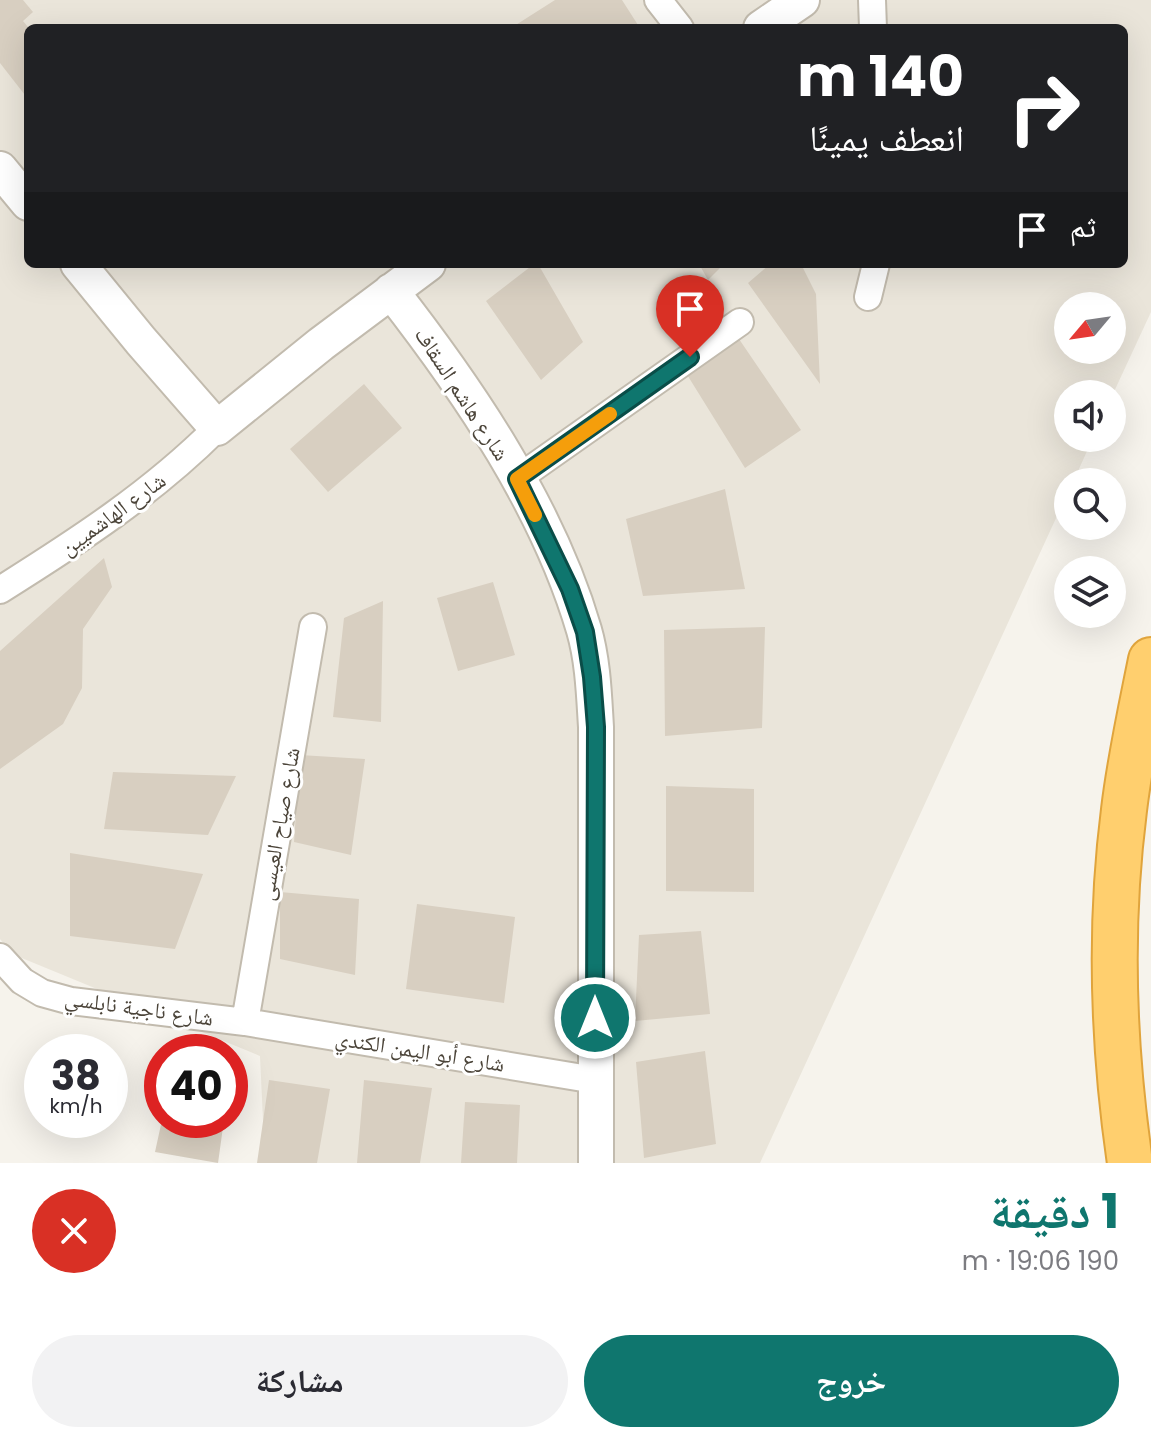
<!DOCTYPE html>
<html lang="ar">
<head>
<meta charset="utf-8">
<style>
  :root { --surface:#fff; --page:#f2f2f3; --text:#2b2b33; --muted:#7c7c81; --accent:#0f766e }
  body { margin:0; font-family:Poppins,"Noto Naskh Arabic",sans-serif; background:var(--page); color:var(--text); direction:rtl; height:100vh; display:flex; flex-direction:column; font-size:30px; white-space:nowrap }
  * { box-sizing:border-box; margin:0 }
  p { font-size:26px; color:var(--muted) }
  .icon { flex:none; width:44px; height:44px; fill:none; stroke:currentColor; stroke-width:2; stroke-linecap:round; stroke-linejoin:round }
  .map { position:relative; height:1163px; overflow:hidden; direction:ltr }
  .panel { display:flex; flex-direction:column; background:var(--surface); flex:1 }
  .panel>* { flex:none }
  .banner { position:absolute; left:24px; top:24px; width:1104px; height:244px; border-radius:12px; box-shadow:0 8px 32px #0002; direction:rtl; background:#202124; color:#fff; overflow:hidden }
  .needle { width:52px; rotate:241deg }
  .buttons { position:absolute; left:1054px; top:292px; display:grid; gap:16px }
  .buttons a { display:grid; place-items:center; width:72px; height:72px; border-radius:50%; background:var(--surface); box-shadow:0 8px 32px #0002; font-size:40px }
  .speed { position:absolute; left:24px; top:1034px; display:flex; gap:16px; font-size:40px; font-weight:700; text-align:center }
  .speed>* { display:grid; place-content:center; width:104px; height:104px; border-radius:50%; background:var(--surface); box-shadow:0 8px 32px #0002; line-height:1 }
  .speed small { font-size:20px; font-weight:400 }
  .speed .limit { border:12px solid #d22; background:#fff; color:#111 }
  .pin { position:absolute; display:grid; place-items:center; width:68px; height:68px; color:#fff; margin:-82px -34px; border-radius:50% 50% 50% 0; rotate:-45deg; box-shadow:0 0 8px #0007 }
  .pin .icon { rotate:45deg }
  .me { position:absolute; width:88px; margin:-44px; rotate:0deg; stroke-linejoin:round; filter:drop-shadow(0 0 6px #0008) }
  .turn { display:flex; align-items:center; gap:28px; height:168px; padding:0 32px; font-size:36px }
  .turn .icon { width:104px; height:104px; stroke-width:2.5 }
  .turn b { display:block; font-size:56px; line-height:68px }
  .then { display:flex; align-items:center; height:76px; padding:0 32px; background:#0003; gap:16px; font-size:30px }
  .round { display:grid; place-items:center; flex:none; width:84px; height:84px; border-radius:42px; background:var(--page) }
  .head { display:flex; align-items:center; justify-content:space-between; height:136px; padding:0 32px }
  h1 { font-size:48px; font-weight:700; line-height:60px; color:var(--accent) }
  .button { display:flex; gap:16px; margin-top:auto; padding:16px 32px }
  .button a { flex:1; height:92px; border-radius:48px; background:var(--accent); color:#fff; font-size:32px; font-weight:700; line-height:92px; text-align:center }
  .button a+a { background:var(--page); color:var(--text) }
  .map>svg:first-child { display:block }
</style>
</head>
<body>
<div class="map">
<svg width="1151" height="1163" viewBox="0 0 1151 1163">
  <rect width="100%" height="100%" fill="#f6f3ec"/>
  <path fill="#eae5da" fill-rule="evenodd" d="M0,0H1151V312L1112,396V394H1068V438H1093L1073,482H1068V492L760,1163H265L260,1056L12,954L0,939ZM28,28H1124V264H28ZM1068,306H1112V350H1068Z"/>
  <path fill="#d8cfc1" d="M0,0H23L33,12L23,21L28,27V99L0,63Z
    M555,0H622L638,25L633,28H511Z
    M534,264H538L583,342L541,380L486,301Z
    M699,264H724L708,280Z
    M770,264H801L816,294L820,384L748,283Z
    M739,339L801,430L745,468L686,373Z
    M364,384L402,428L328,492L290,449Z
    M725,489L745,589L643,596L626,519Z
    M104,558L112,587L83,629L82,688L63,724L0,769V651Z
    M493,582L515,655L458,671L437,598Z
    M383,601L381,722L333,717L344,618Z
    M765,627L762,728L665,736L664,630Z
    M300,755L365,759L351,855L294,842Z
    M113,772L236,776L208,835L104,829Z
    M666,786L754,789V892L666,891Z
    M70,853L203,874L175,949L70,936Z
    M280,892L359,899L355,975L280,959Z
    M417,904L515,917L504,1003L406,989Z
    M701,931L710,1014L635,1021L639,935Z
    M705,1051L716,1144L644,1158L636,1062Z
    M269,1080L330,1089L317,1163H257Z
    M364,1080L432,1088L420,1163H357Z
    M465,1102L520,1105L517,1163H461Z
    M162,1120H224L218,1163L155,1152Z"/>
  <g fill="none" stroke-linecap="round" stroke-linejoin="round">
    <defs>
      <path id="minor" d="M658,0L680,28
        M872,0L873,28
        M868,297L876,264
        M517,479L740,322
        M0,590C78,541 152,493 217,428
        M0,957L22,981L42,993L71,1001L245,1022L595,1080
        M245,1022L313,627"/>
      <path id="tertiary" d="M761,28L802,0
        M0,169L28,203
        M78,264L141,341L217,428L321,344L428,264
        M391,291C469,391 548,507 584,630C593,661 594,695 596,727V1163"/>
      <path id="motorway" d="M1130,1163C1113,1046 1109,927 1124,810C1130,759 1141,710 1151,660"/>
    </defs>
    <use href="#minor" stroke="#c2bbae" stroke-width="30"/>
    <use href="#tertiary" stroke="#c2bbae" stroke-width="38"/>
    <use href="#motorway" stroke="#e0a43c" stroke-width="48"/>
    <use href="#minor" stroke="#fff" stroke-width="26"/>
    <use href="#tertiary" stroke="#fff" stroke-width="34"/>
    <use href="#motorway" stroke="#ffcf6e" stroke-width="44"/>
  </g>
  <g fill="none" stroke-linecap="round" stroke-linejoin="round">
    <defs>
      <path id="route" d="M595,1018L596,727L592,677L585,632L570,589L517,479L690,357"/>
    </defs>
    <use href="#route" stroke="#0a4d48" stroke-width="20"/>
    <use href="#route" stroke="#0f766e" stroke-width="14"/>
    <path stroke="#f59e0b" stroke-width="14" d="M535,515L517,479L610,414"/>
  </g>
  <g text-anchor="middle" dominant-baseline="central" stroke-width="6" stroke-linejoin="round" paint-order="stroke">
    <g font-size="22" fill="#4b4439" stroke="#fff">
      <text transform="translate(462 394) rotate(57)">شارع هاشم السقاف</text>
      <text transform="translate(113 514) rotate(-36)">شارع الهاشميين</text>
      <text transform="translate(279 824) rotate(-80)">شارع صياح العيسى</text>
      <text transform="translate(139 1008) rotate(8)">شارع ناجية نابلسي</text>
      <text transform="translate(420 1051) rotate(9)">شارع أبو اليمن الكندي</text>
    </g>
  </g>
</svg>
<div class="buttons">
<a><svg class="needle" viewBox="-14 -14 28 28"><path d="M0-13l5 13h-10z" fill="#e53935"/><path d="M0 13l5-13h-10z" fill="#7c7c81"/></svg></a>
<a><svg class="icon" aria-label="sound" viewBox="0 0 24 24"><path d="M4 9h4l5-4v14l-5-4H4zM17 9q2 3 0 6"/></svg></a>
<a><svg class="icon" aria-label="search" viewBox="0 0 24 24"><circle cx="10" cy="10" r="6"/><path d="M15 15l6 6"/></svg></a>
<a><svg class="icon" aria-label="layers" viewBox="0 0 24 24"><path d="M12 4l9 5-9 5-9-5zM3 14l9 5 9-5"/></svg></a>
</div>
<div class="speed"><div>38<small>km/h</small></div><div class="limit">40</div></div>
<div class="pin" style="left:690px;top:357px;background:#d93025"><svg class="icon" aria-label="arrive" viewBox="0 0 24 24"><path d="M6 21V4h12l-3 4 3 4H6"/></svg></div>
<svg class="me" style="left:595px;top:1018px" viewBox="-20 -20 40 40"><circle r="17" fill="#0f766e" stroke="#fff" stroke-width="3"/><path d="M0-11L8 9 0 5-8 9z" fill="#fff"/></svg>
<div class="banner">
<div class="turn"><svg class="icon" aria-label="right" viewBox="0 0 24 24"><path d="M7 20v-9h11M14 6l5 5-5 5"/></svg><div><b>140 m</b>انعطف يمينًا</div></div>
<div class="then">ثم<svg class="icon" aria-label="arrive" viewBox="0 0 24 24"><path d="M6 21V4h12l-3 4 3 4H6"/></svg></div>
</div>
</div>
<section class="panel">
<div class="head"><div><h1>1 دقيقة</h1><p>190 m · 19:06</p></div><a class="round" style="background:#d93025;color:#fff"><svg class="icon" aria-label="close" viewBox="0 0 24 24"><path d="M6 6l12 12M18 6L6 18"/></svg></a></div>
<div class="button"><a>خروج</a><a>مشاركة</a></div>
</section>
</body>
</html>
